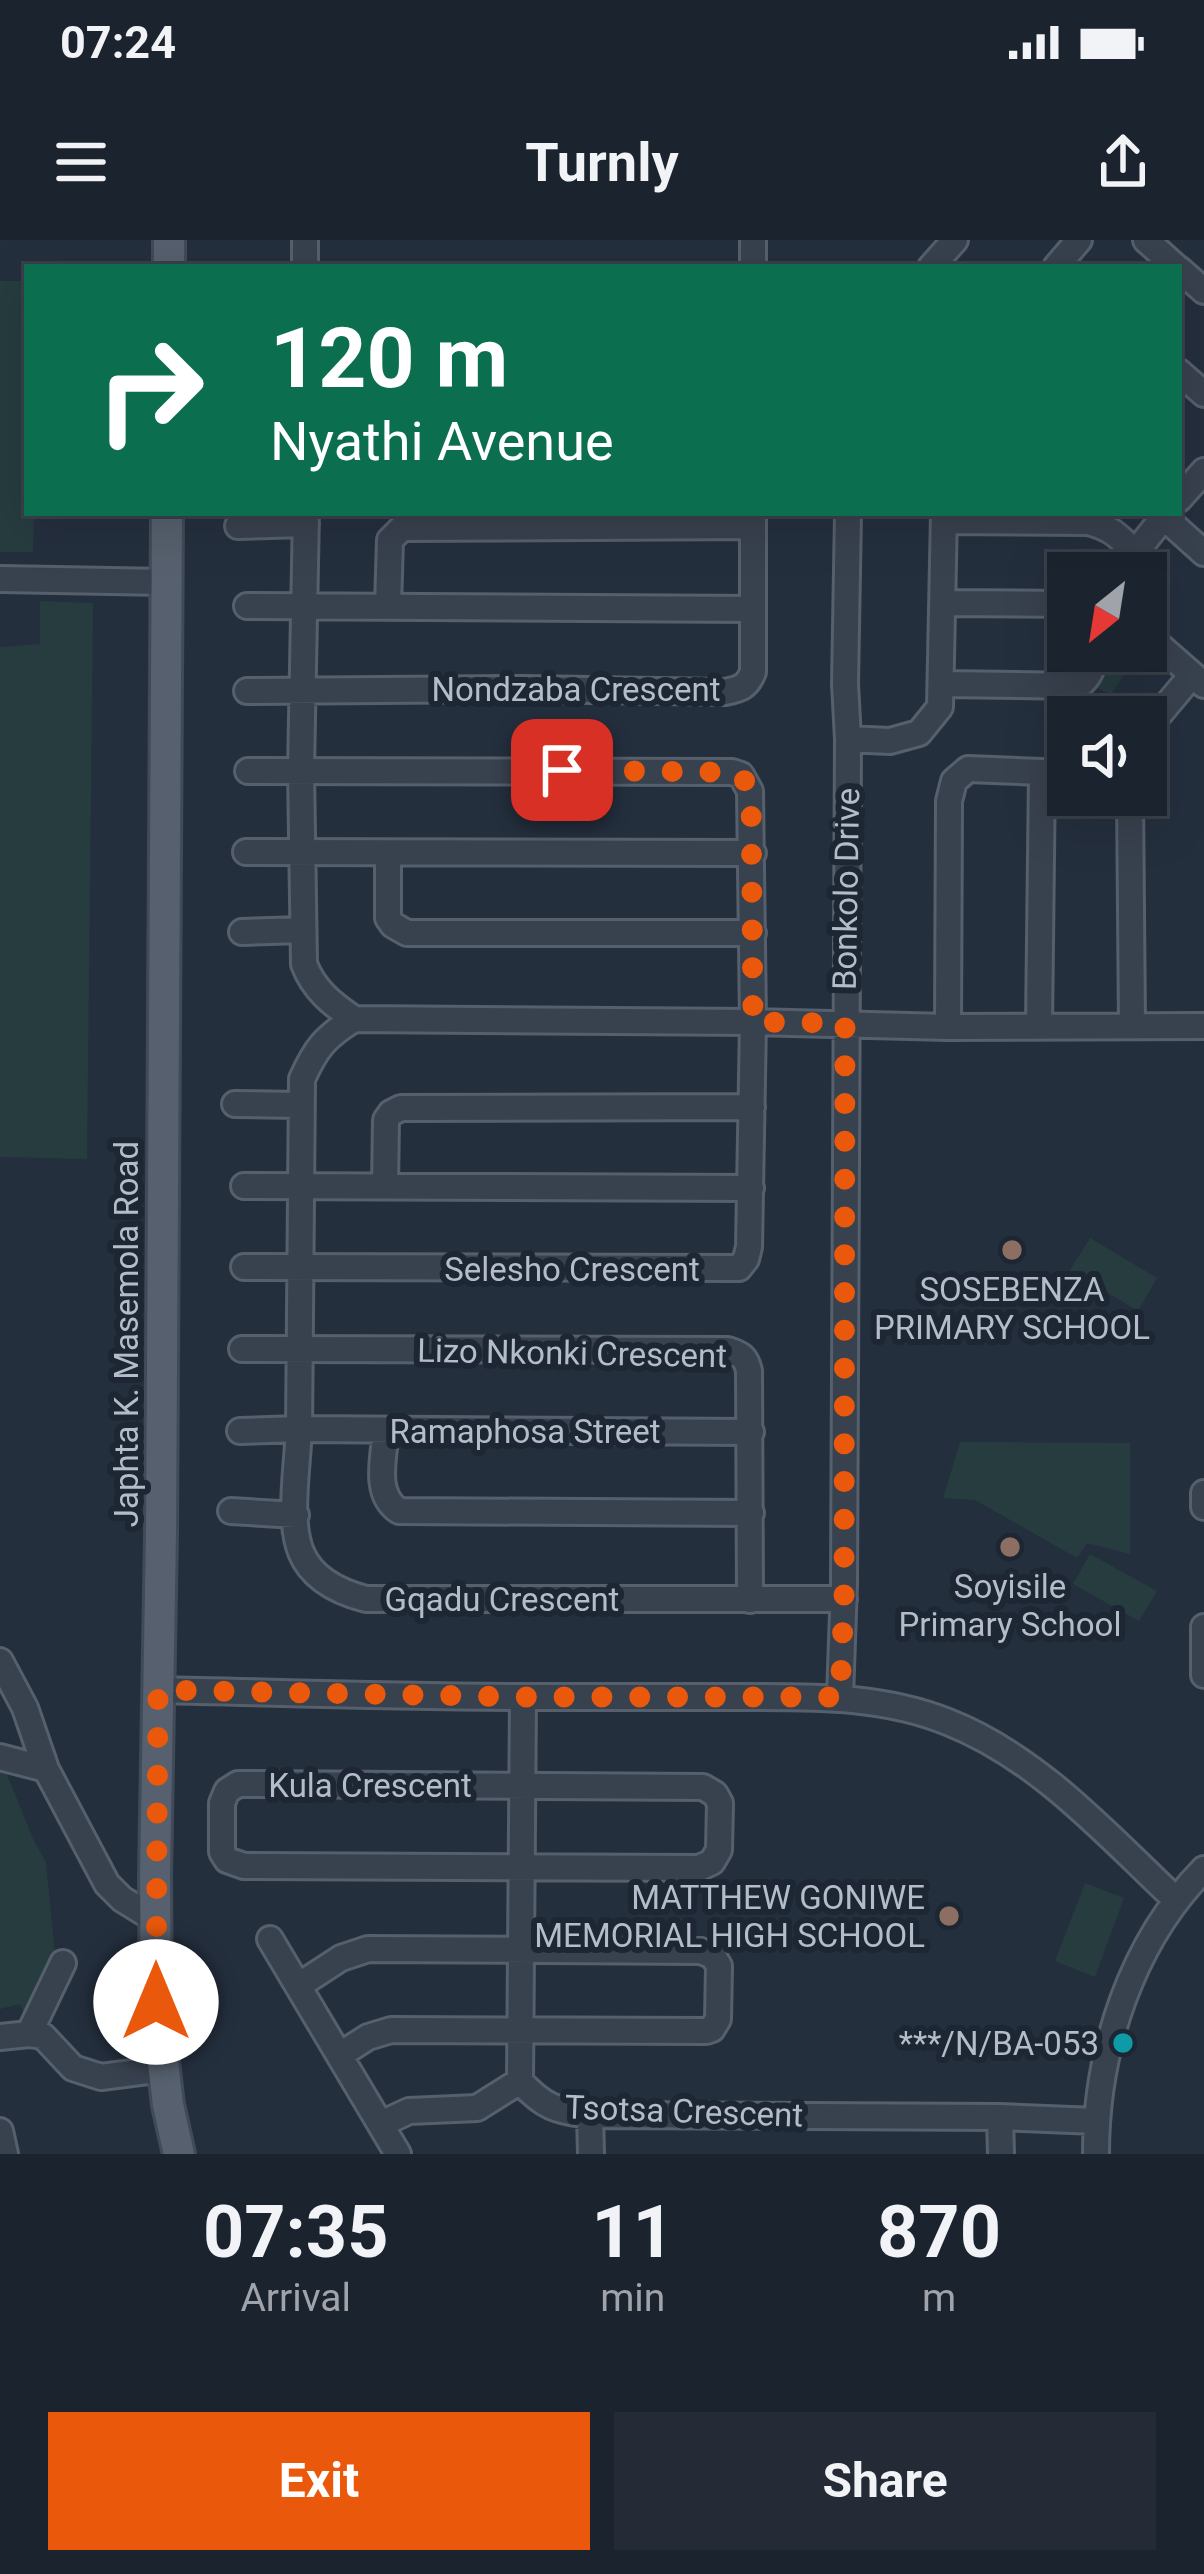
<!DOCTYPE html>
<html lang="en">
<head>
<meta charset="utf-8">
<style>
  :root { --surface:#1b232e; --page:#242b36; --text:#f1f3f6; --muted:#a0a4aa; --line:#39404a; --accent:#ea580c }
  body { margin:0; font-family:Roboto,sans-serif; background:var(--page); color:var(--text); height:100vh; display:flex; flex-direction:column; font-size:45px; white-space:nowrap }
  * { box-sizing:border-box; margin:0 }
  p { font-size:39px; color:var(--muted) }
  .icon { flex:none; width:66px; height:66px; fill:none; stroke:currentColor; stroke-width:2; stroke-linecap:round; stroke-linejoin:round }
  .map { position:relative; height:1914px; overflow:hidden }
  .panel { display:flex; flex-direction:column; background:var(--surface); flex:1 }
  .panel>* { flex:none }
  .guide { position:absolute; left:24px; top:24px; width:1158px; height:252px; border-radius:0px; box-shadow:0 12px 48px #0002,0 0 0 3px var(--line); background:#0b6e4f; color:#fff; overflow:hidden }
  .needle { width:78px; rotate:210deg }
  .tools { position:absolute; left:1047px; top:312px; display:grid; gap:24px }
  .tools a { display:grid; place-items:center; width:120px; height:120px; border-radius:0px; background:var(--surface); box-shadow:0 12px 48px #0002,0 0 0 3px var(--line); font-size:60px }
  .pin { position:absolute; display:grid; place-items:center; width:102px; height:102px; color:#fff; margin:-51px; border-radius:24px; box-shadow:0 6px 18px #0006 }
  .me { position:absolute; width:132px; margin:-66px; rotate:0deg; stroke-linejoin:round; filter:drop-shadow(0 0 9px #0008) }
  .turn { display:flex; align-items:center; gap:42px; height:252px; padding:0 48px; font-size:54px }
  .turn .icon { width:156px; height:156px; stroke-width:2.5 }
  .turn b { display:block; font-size:84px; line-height:102px }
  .eta { display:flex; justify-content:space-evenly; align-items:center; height:204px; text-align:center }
  .eta b { font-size:72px; font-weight:700; line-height:84px }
  .primary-button { display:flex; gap:24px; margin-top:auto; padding:24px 48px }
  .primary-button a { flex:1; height:138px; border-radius:0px; background:var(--accent); color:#fff; font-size:48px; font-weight:700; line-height:138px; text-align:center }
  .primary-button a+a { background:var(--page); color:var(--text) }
  .status { display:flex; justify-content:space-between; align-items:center; height:84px; padding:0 60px; background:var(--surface); direction:ltr }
  .status svg { height:33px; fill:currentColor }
  header { display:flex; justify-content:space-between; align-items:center; height:156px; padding:0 48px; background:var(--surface); font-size:54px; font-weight:700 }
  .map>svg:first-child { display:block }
</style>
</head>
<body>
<div class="status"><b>07:24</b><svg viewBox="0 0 49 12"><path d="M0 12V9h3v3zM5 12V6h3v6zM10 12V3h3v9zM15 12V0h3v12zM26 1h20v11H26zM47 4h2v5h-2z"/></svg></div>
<header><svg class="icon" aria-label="menu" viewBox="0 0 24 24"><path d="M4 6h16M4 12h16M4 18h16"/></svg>Turnly<svg class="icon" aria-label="share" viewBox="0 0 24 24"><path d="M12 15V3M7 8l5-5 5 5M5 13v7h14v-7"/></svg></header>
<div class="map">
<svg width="1204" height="1914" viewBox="0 0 1204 1914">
  <rect width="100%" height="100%" fill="#242f3e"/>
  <path fill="#263c3f" d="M0,41H27V273H34L33,312H0Z
    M40,361L93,363L87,919L0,917V407L40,404Z
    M1100,411H1141L1111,454L1097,448Z
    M1090,998L1157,1038L1138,1071L1070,1030Z
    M960,1202L1130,1203V1314L1087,1303L1077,1318L975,1260L943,1258Z
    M1090,1314L1157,1351L1139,1381L1073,1344Z
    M0,1517L34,1601L46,1622L54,1705L58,1723L28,1782L20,1764L0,1769Z
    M1085,1643L1124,1658L1095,1737L1055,1721Z"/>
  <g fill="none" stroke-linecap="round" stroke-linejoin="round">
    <defs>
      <path id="minor" d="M305,0V27
        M1146,0L1176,27
        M753,27V0
        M931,27L955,0
        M1056,27L1079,0
        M1179,29L1204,51
        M1179,132L1204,154
        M1179,259L1204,231
        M306,273L301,530L304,724C314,750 332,764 354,779
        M1164,277L1204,313
        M944,281L1088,282C1110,287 1119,296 1134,312
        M238,286L306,284
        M1119,333L1167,273
        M0,339L167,342
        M943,363L1068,364
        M247,366L753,369
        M388,367L390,300L402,288L753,286
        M1146,394L1204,445
        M942,444L1078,446C1091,436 1093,427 1094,411
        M247,451L524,449L725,452C740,449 747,447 753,432V273
        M1146,490L1192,435
        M848,499L890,501L919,493L940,467L944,273
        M1130,555L1132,785
        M246,612L753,613
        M388,614V678L393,685L407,693H753
        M242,692L303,690
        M1039,786L1042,533
        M948,787L949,561L954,541L968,529L1068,533
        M235,864L301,865
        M244,946L751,948
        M385,946L386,880L391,873L401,868L752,867
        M244,1027L739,1028L746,1019L749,1007L753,782L750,551L741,535L732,532L248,531
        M242,1109L728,1110C741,1114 746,1117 749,1131L750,1360
        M386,1190C384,1217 373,1254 399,1271L751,1273
        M240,1191L299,1189L751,1192
        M1204,1253V1267
        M231,1271L296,1275
        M844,1359H366C339,1352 312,1339 301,1312C287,1277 299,1220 299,1182C301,1068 301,954 302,839C316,808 325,797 354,779L753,782L948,787L1204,786
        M1204,1387V1435
        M0,1421L25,1468L46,1529L107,1644L122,1659L156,1680
        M158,1450C298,1453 438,1458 577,1457C632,1457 687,1457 741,1457C812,1457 881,1455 948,1482C1039,1518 1106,1594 1176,1660
        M523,1457L520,1841C543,1867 557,1871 590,1875L1000,1877L1096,1881
        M840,1457L844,1344L848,499L845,444L848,273
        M0,1517L46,1529
        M238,1544L703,1547L715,1554L720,1563L719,1610L712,1622L699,1628L244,1626L227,1620L222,1612V1563L227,1551Z
        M270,1699L398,1914
        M298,1746L341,1718L368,1709L701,1711L713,1716L719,1726L718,1779L712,1789L706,1791L391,1790L368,1797L340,1815
        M29,1794L63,1723
        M0,1797L29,1794L43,1796L73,1828L101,1837L163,1829
        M590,1875L591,1914
        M1000,1877L1001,1914
        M381,1884L409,1871L477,1868L520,1841
        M0,1891L5,1914
        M1096,1914C1096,1811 1131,1703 1204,1629"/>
      <path id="major" d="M169,27V0
        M167,273L161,1295L155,1636L156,1762L168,1865L179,1914"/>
    </defs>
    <use href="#minor" stroke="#565f6c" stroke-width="30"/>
    <use href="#major" stroke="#414a57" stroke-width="36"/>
    <use href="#minor" stroke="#38414e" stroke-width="24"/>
    <use href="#major" stroke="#56606e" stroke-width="30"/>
  </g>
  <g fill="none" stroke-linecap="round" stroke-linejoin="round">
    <path stroke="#ea580c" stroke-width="21" stroke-dasharray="0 37.8" d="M156,1762L158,1450L523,1457H840L844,1359L845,783L753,782L751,551L741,535L714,532L562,530"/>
  </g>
  <g fill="#8d6e63" stroke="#1d2633" stroke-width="4.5">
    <circle cx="1012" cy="1010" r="12"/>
    <circle cx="1010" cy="1307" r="12"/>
    <circle cx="949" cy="1676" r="12"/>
  </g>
  <circle fill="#0f9aa8" stroke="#1d2633" stroke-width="4.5" cx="1123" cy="1803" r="12"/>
  <g text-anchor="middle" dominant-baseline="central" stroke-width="12" stroke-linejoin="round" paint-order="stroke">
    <g font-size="33" fill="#b4bcc9" stroke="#1d2633">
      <text x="576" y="449">Nondzaba Crescent</text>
      <text transform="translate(846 649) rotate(-89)">Bonkolo Drive</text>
      <text x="572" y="1029">Selesho Crescent</text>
      <text transform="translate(126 1094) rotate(-90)">Japhta K. Masemola Road</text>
      <text transform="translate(572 1113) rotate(1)">Lizo Nkonki Crescent</text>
      <text x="525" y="1191">Ramaphosa Street</text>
      <text x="502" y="1359">Gqadu Crescent</text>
      <text x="370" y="1545">Kula Crescent</text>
      <text transform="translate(684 1871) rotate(2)">Tsotsa Crescent</text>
    </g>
    <g font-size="33" fill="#b4bcc9" stroke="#1d2633">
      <text x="1012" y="1049">SOSEBENZA<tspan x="1012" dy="38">PRIMARY SCHOOL</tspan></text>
      <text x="1010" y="1346">Soyisile<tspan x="1010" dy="38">Primary School</tspan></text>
      <text x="925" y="1657" text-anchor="end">MATTHEW GONIWE<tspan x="925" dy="38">MEMORIAL HIGH SCHOOL</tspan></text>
      <text x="1099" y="1803" text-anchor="end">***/N/BA-053</text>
    </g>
  </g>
</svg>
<div class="tools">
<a><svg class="needle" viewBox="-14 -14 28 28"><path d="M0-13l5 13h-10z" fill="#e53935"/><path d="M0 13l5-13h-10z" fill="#a0a4aa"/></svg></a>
<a><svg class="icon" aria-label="sound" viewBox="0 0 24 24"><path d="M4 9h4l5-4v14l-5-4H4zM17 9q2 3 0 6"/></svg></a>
</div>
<div class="pin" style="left:562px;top:530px;background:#d93025"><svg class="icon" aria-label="arrive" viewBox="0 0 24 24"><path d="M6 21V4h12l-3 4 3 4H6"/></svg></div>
<svg class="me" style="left:156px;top:1762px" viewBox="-20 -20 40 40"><circle r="19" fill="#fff"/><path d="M0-13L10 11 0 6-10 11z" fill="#ea580c"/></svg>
<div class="guide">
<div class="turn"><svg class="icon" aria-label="right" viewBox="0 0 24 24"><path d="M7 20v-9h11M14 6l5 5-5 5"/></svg><div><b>120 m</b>Nyathi Avenue</div></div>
</div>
</div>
<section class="panel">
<div class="eta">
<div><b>07:35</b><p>Arrival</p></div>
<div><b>11</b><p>min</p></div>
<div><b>870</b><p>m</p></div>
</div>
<div class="primary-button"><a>Exit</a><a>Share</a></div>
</section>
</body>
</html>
